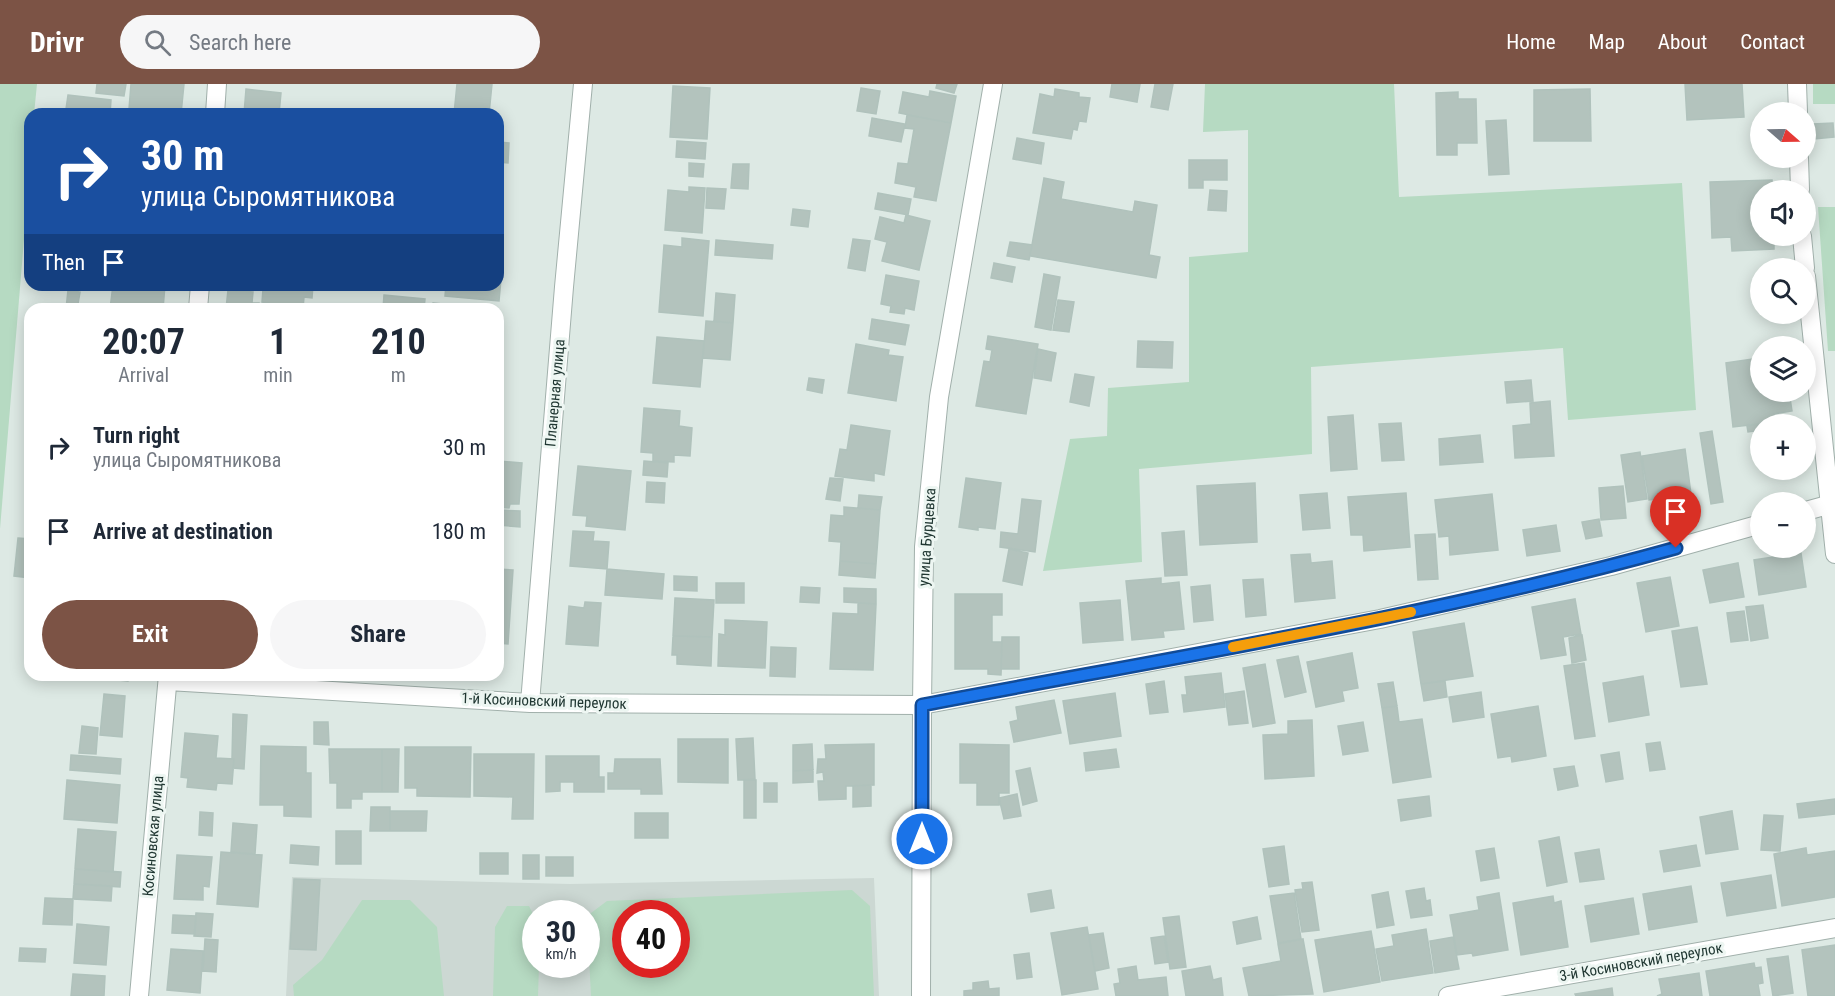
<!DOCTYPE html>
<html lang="en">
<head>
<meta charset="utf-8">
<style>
  :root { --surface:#fff; --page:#f6f6f7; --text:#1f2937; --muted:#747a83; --accent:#7c5345 }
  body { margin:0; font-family:"Roboto Condensed",sans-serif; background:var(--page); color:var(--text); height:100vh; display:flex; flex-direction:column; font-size:22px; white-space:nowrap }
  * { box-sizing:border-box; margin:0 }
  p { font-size:20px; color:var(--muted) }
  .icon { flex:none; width:33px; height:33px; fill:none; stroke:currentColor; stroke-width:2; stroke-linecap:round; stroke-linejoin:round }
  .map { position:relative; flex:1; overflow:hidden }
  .details { position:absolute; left:24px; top:219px; width:480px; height:378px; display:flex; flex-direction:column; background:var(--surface); border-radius:18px; box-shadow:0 3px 15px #0003 }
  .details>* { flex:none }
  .banner { position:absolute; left:24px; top:24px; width:480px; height:183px; border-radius:18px; box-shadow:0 3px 15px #0003; background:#1a4fa0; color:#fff; overflow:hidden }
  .needle { width:39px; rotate:110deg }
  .buttons { position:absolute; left:1750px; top:18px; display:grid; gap:12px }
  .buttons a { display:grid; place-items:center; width:66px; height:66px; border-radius:50%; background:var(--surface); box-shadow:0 3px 15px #0003; font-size:30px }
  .speed { position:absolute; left:522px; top:816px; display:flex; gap:12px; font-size:30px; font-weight:700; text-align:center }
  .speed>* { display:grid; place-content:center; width:78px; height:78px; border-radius:50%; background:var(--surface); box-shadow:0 3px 15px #0003; line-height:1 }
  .speed small { font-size:15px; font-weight:400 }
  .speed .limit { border:9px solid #d22; background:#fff; color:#111 }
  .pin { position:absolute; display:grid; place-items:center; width:51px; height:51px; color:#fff; margin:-62px -26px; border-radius:50% 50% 50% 0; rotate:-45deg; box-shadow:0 0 6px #0007 }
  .pin .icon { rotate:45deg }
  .me { position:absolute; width:66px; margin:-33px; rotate:0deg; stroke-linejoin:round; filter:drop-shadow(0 0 4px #0008) }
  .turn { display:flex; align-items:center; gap:21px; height:126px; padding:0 18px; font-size:27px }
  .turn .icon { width:78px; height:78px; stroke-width:2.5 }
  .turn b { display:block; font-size:42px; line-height:51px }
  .then { display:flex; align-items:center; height:57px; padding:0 18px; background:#0003; gap:12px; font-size:22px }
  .eta { display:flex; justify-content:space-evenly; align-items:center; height:102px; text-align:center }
  .eta b { font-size:36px; font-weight:700; line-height:42px }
  .primary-button { display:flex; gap:12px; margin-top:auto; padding:12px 18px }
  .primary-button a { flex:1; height:69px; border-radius:36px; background:var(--accent); color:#fff; font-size:24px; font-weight:700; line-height:69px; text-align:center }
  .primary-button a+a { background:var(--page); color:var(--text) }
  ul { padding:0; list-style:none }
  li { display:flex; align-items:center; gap:18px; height:84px; padding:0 18px }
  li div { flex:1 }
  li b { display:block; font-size:22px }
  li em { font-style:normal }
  header { display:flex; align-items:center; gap:36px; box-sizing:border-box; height:84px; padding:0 30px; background:var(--accent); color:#fff }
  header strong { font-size:28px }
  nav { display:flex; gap:33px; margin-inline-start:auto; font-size:21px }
  .search { width:420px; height:54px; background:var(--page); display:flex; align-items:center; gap:15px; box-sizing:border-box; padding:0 21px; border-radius:33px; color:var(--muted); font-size:22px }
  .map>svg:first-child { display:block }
</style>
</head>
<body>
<header>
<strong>Drivr</strong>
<div class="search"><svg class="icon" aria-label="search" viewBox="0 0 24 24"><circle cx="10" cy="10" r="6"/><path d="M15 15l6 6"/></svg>Search here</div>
<nav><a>Home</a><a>Map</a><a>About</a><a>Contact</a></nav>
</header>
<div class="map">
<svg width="1835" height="912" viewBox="0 0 1835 912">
  <rect width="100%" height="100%" fill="#dde9e4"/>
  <path fill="#ccd8d3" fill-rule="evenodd" d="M292,793L570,800L874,794L879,912H286ZM536,830H586V880H536ZM626,830H676V880H626Z"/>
  <path fill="#b6dac2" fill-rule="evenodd" d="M0,0H37L34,30H30V83L0,445Z
    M1205,0H1394L1399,113L1682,99L1696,326L1568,336L1563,264L1311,283L1312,370L1139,385L1142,478L1043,487L1070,355L1107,352L1108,304L1189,298V173L1248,168V46L1203,48Z
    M1813,0H1835V20H1813Z
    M1818,123H1835V267H1828Z
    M852,806L870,822L874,912H591L587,832L607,817ZM626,830H676V880H626Z
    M362,816H410L437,843L444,912H294L293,901L322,876Z
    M507,822H529L535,834L536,880L539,881L538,912H493L495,843Z"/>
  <path fill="#b3c3bd" stroke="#b0c2bc" stroke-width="1.5" d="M97,0H126L124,12L96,9Z
    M131,0H184L181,30L129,25Z
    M457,0H492L489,30H454Z
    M937,0H957L954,9L936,4Z
    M1112,0H1140L1137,18L1110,13Z
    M1155,0H1173L1168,26L1151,23Z
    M1685,0H1742L1744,33L1687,36Z
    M673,2L710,4L707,55L670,53Z
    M861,4L880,7L876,30L857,27Z
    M246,5L281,9L279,30H244Z
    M1055,5L1079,9V13L1090,14L1086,38L1079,37L1077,46L1073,45L1071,55L1033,49L1040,10L1054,13Z
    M1590,5L1591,57H1534V6Z
    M930,7L956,12L951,39L899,29L903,8L929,13Z
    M1458,8V15H1476L1477,59H1457V71H1437L1436,9Z
    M68,11L111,16L110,30L66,25Z
    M907,31L951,39L936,117L914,113L916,103L895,99L898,79L908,80L914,45L905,44Z
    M872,34L905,40L901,58L869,52Z
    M1506,36L1509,90L1489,91L1486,37Z
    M1833,39L1834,53L1814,55L1813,40Z
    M1017,54L1044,59L1041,80L1013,75Z
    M677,57L706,59L705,75L676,73Z
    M498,58L509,59L508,79L498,78Z
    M1189,76H1227V96H1203V104H1189Z
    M689,79L704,80L703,93L689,92Z
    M733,80H749L748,105L731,104Z
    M1044,94L1064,98L1061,115L1133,128L1135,117L1157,121L1149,171L1160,173L1156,194L1030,172Z
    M1772,96L1773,106H1761V152H1774V165L1732,167L1731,153L1712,154L1710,98Z
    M689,103L705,104L702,149L665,146L668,106L689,108Z
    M707,104L726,105L724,125L706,124Z
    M1210,106L1227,107L1226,127L1208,126Z
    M878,109L911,115L908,131L875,125Z
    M793,125L810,127L808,143L791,141Z
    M906,131L930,137L919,186L882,177L887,158L875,155L880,133L904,139Z
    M682,154L709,157L703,232L659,228L664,161L682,163Z
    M853,155L870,157L865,187L848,184Z
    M716,156L773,161L772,175L715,171Z
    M1010,158L1032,161L1029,176L1007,172Z
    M994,179L1015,183L1012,198L991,194Z
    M1044,190L1060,193L1051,246L1035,243Z
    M886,191L919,197L914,226L905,224L904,230L890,228L891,222L881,220Z
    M498,195H501L499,217L445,212L446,201H498Z
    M113,201H165L163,225H110Z
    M270,201H313L312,214L304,213L303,225H268L269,219L262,218L263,205H270Z
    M68,206L80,208L78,220L88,221L87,225H66Z
    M228,206L253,208L252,219H259V225H226Z
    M716,209L735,211L733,239L714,237Z
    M384,211L425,215L424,225H383Z
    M1058,216L1074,218L1069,248L1053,246Z
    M433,219L453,221V225H432Z
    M872,235L909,241L905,261L869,255Z
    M706,237L733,239L730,276L703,274Z
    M988,252L1038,260L1026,330L976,322L984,277L990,278L992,266L986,265Z
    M657,253L704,257L700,303L653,299Z
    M1138,257L1173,258L1172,284L1137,283Z
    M856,260L889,266L888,271L903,273L896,317L848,309Z
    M1038,265L1056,269L1051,297L1034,294Z
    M1759,274L1761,308H1789L1792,327L1774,330L1775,338L1733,343L1726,279Z
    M1075,290L1094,293L1089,322L1070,318Z
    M809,294L824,296L822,309L807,306Z
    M1531,296L1533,317L1507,319L1505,298Z
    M1550,317L1554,372L1515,374L1513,342L1531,340L1530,319Z
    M644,324L680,327L679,342L692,344L690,372L674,371V378L653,377V369L641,368Z
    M1353,331L1357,385L1331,387L1328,333Z
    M1775,338L1776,340H1761V346L1748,348L1747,342Z
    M1401,339L1404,376L1382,377L1379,340Z
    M851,341L890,347L884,391L874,389V397L835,392L840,365L847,366Z
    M1712,347L1723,418L1711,420L1700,349Z
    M1480,351L1483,378L1440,381L1439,355Z
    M1685,365L1693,425L1658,430L1656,415L1649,416L1642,372Z
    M1640,368L1647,415L1628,418L1621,371Z
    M498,377L522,379L519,420H510L509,424L498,423Z
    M644,377L668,379L667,393L643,391Z
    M578,382L631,387L625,446L586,442L587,432L573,431Z
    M830,394L843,395L840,417L826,415Z
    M966,394L1001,399L995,445L978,443V446L959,443Z
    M647,398L665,399L664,419L646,418Z
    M1255,399L1257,458L1200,461L1197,402Z
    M1623,402L1626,434L1601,436L1599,404Z
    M1327,409L1330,444L1303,446L1300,411Z
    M1406,409L1410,463L1364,467L1363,451H1351L1348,413Z
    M1492,410L1498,466L1450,471L1449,452L1439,453L1435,416Z
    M859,411L882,413L880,426L858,424Z
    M1022,415L1041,417L1035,468L1000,463L1001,448L1018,450Z
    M844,423L880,426L876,480L840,477L841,458L829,457L831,431L844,432Z
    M498,426L520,427V443L498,441Z
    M1599,435L1602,452L1586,455L1582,438Z
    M1556,441L1560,467L1527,472L1523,446Z
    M573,447L594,448L593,457L609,458L607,485L570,482Z
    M1184,447L1187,491L1165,492L1162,449Z
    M1435,450L1438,495L1418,496L1415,451Z
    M18,454L30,455V494L14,492Z
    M1009,465L1028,469L1022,501L1003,497Z
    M1801,469L1806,503L1759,511L1754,476Z
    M1310,470L1311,479L1332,477L1335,514L1295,518L1291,471Z
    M840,477L876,480L875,494L839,491Z
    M1738,479L1744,513L1710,519L1703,486Z
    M498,485L513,486L508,560L498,559Z
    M607,485L664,490L662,515L605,511Z
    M674,492L697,493V507L674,506Z
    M1670,493L1679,542L1646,548L1637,499Z
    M1161,494V500L1179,498L1184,545L1163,547L1164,553L1132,556L1126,497Z
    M1263,495L1266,531L1246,533L1243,496Z
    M716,499H744V519H716Z
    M1210,501L1213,536L1194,538L1191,503Z
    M801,503L820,504L819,519L800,518Z
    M844,504L876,505V520L844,518Z
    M955,510H1002V531H992V558H1002L1001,591L988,590V585H955Z
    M675,514L714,516L712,553L673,552Z
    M1575,515L1581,550L1563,553L1566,571L1541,575L1532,523Z
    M1120,516L1123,556L1083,559L1080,519Z
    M585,518L601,519L598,562L566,560L569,522L584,524Z
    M858,519L876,520L873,586L830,585L833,529L858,530Z
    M1763,521L1768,554L1751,557L1746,523Z
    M1744,527L1748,556L1731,558L1727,529Z
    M725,536L767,538L765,584L718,582L719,550L725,551Z
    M1464,539L1473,592L1421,600L1413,548Z
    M1697,543L1707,600L1681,603L1672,547Z
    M1582,551L1586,576L1572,579L1569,554Z
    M673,552L712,553L711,582L677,580V571H672Z
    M1002,553H1019V585H1001Z
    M771,563L796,564L795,593L770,592Z
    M1352,569L1358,604L1342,607L1344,617L1316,623L1307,578Z
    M1298,572L1306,608L1285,613L1277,576Z
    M1584,579L1595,652L1575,655L1564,582Z
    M1265,580L1275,639L1253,643L1243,584Z
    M1221,589L1225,623L1184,628L1182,611H1187L1185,593Z
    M87,591H129L128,597L87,593Z
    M1643,592L1649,631L1609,638L1603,599Z
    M1164,597L1168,628L1150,630L1146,600Z
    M1445,597L1447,613L1424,617L1421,600Z
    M1393,598L1397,622L1382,624L1378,600Z
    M1244,607L1248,639L1229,641L1225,610Z
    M1481,608L1484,633L1453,638L1449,613Z
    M1115,609L1121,652L1070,660L1063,617Z
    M104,610L125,612L122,653L100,651Z
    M1054,616L1061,649L1014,658L1010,638L1018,636L1016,623Z
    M1397,622L1399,638L1422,635L1431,693L1393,699L1382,624Z
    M1538,622L1546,672L1512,678L1511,672L1498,674L1491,630Z
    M233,630L247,631L244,685L233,684L234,675H232Z
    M1312,636L1314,692L1265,695L1263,651L1288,650V637Z
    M314,638H328L329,661L314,660Z
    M1363,638L1368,667L1343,671L1338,642Z
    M82,642L98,644L96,670L79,669Z
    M185,649L218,652L216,674L234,675L232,700L217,699L216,706L187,703L188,694L181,693Z
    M753,654L755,695L738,696L736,655Z
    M678,655H728V699L678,698Z
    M1660,658L1665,685L1650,687L1646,660Z
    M812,660L813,686L793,687V661Z
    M874,660V701L846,702V715L819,716L818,697H824L823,688L817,689L818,675H826L825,661Z
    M960,660L1009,661V709H999V721H977V699H960Z
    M261,662L306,663V689H311V733L284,732V721H260Z
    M405,663H471L470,713L417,712V704H405Z
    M329,665H382V708H362V715H351V724H337V699H330Z
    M382,665H399L398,708H382Z
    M1116,665L1119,683L1086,687L1084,669Z
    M1619,668L1623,695L1606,698L1601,671Z
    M474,670H534L533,735H512L513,713L474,712Z
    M71,671L121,675L120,690L70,686Z
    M546,672H599V693H604V708H574V698H560V707L546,708Z
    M615,675H660L662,710H641V705H608V689H614Z
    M1574,682L1578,702L1558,706L1554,685Z
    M1030,684L1037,717L1023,721L1016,687Z
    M813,686V698L793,699V687Z
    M67,696L120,701L117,739L64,735Z
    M744,696H756V734H744Z
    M764,699H777V718H764Z
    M871,701V722L853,723V702Z
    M1017,710L1021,732L1004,735L999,714Z
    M1429,712L1431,732L1401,737L1398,716Z
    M1835,715V730L1799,734L1797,720Z
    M371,723H390V747H370Z
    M390,727H427L426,747H390Z
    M1732,727L1738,765L1706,770L1700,733Z
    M200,728L213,729L212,752L199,751Z
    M635,729H668V754H635Z
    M1764,731L1783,732L1780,767L1761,766Z
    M233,739L257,741L255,770L231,768Z
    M78,745L116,748L113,788L75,785Z
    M336,747H361V780H336Z
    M1559,753L1567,798L1547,802L1539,757Z
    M291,761L319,763L318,781L290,779Z
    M1696,761L1700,782L1664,788L1660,767Z
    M1284,762L1289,800L1269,803L1263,765Z
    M1494,764L1499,794L1481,797L1476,767Z
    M1806,764L1807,771L1835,767V813L1782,822L1774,770Z
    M1599,765L1604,795L1580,798L1575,769Z
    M221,768L262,771L258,823L217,820Z
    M480,769H508V790H480Z
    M177,771L212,773L209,803L203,802V816L174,815Z
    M523,771H539V795H523Z
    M546,773H573V792H546Z
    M75,785L121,788L120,803L74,800Z
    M1771,791L1776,824L1727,832L1721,799Z
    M294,795L320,796L316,866L290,865Z
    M1312,798L1319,846L1302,848L1295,806L1303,805L1302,799Z
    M74,800L112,802L111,817L73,815Z
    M1691,802L1697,838L1649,846L1643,810Z
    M1424,804L1426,817L1430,816L1432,831L1411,834L1406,807Z
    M1051,806L1054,824L1031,828L1028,810Z
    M1388,808L1394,841L1377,844L1372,811Z
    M1294,809L1301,855L1278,859L1270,812Z
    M1499,809L1508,866L1473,872L1472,869L1457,871L1450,831L1479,826L1477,813Z
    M1553,812L1554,819L1561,817L1568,863L1521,871L1513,819Z
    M45,814L73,815L72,841L43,840Z
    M1633,814L1639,850L1591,858L1585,822Z
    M196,829L213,830L211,853L194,852Z
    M173,831L196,832L195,850L172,849Z
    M1179,832L1186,883L1170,885L1163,834Z
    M1257,833L1261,855L1237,860L1233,838Z
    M77,840L109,843L106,881L74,879Z
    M1087,843L1098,905L1062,911L1051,849Z
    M1426,845L1433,889L1382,897L1376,865L1394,862L1392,851Z
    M1371,847L1380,898L1324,908L1315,856Z
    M1103,849L1109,884L1095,887L1089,851Z
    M1164,852L1168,878L1155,880L1151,854Z
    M1453,853L1459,885L1435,889L1430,857Z
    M205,855L218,856L216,888L203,887Z
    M1303,855L1313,910L1249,912L1243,884L1281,877L1278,860Z
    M1835,861V912H1808L1802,866Z
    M20,864L46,865L45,878L19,877Z
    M171,865L203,867L200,909L167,906Z
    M1029,869L1032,893L1017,895L1014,871Z
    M1788,872L1793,909L1773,912L1767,875Z
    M1754,879L1755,884L1761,883L1763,899L1758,900L1760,912H1710L1706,887Z
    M1136,882L1138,896L1166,893L1168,912H1116L1114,900L1120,899L1118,885Z
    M1210,882L1213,896L1221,894L1223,912H1186L1182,887Z
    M1699,889L1702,912H1657L1662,910L1659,895Z
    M73,890L105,892L104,912H71Z
    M988,897L989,905L999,904V912H964V907L973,906V899Z
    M1612,904L1613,912H1576L1575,910Z"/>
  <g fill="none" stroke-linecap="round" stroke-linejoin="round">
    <defs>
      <path id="minor" d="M1797,0L1798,28
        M215,30L217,0
        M1799,74L1800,106
        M1802,152L1805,184
        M1806,192L1835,470
        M198,225L200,201
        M1806,427L1835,419
        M168,597L530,619L922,621L1380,535L1611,482L1761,440
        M530,619L564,203L583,0
        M139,912L168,591
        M1448,912L1835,844"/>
      <path id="tertiary" d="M921,912L922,621L924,463L939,313L993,0"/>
    </defs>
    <use href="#minor" stroke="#a1b0ab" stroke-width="20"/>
    <use href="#tertiary" stroke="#a1b0ab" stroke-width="20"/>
    <use href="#minor" stroke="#fff" stroke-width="18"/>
    <use href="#tertiary" stroke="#fff" stroke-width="18"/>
  </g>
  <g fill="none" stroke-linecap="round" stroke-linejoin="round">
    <defs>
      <path id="route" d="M922,755V621C1174,573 1428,533 1676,464"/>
    </defs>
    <use href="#route" stroke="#114b97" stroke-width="15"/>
    <use href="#route" stroke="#1a73e8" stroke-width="10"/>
    <path stroke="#f59e0b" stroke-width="10" d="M1233,563L1411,528"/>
  </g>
  <g text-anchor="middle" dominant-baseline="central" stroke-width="6" stroke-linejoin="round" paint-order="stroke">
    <g font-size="15" fill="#203732" stroke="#edf6f2">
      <text transform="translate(555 309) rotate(-85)">Планерная улица</text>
      <text transform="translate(927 453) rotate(-86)">улица Бурцевка</text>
      <text transform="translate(544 617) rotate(2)">1-й Косиновский переулок</text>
      <text transform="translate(153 752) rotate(-85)">Косиновская улица</text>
      <text transform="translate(1641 878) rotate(-10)">3-й Косиновский переулок</text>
    </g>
  </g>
</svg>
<div class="buttons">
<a><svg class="needle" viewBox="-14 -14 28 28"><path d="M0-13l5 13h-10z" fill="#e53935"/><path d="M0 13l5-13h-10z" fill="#747a83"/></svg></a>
<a><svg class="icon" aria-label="sound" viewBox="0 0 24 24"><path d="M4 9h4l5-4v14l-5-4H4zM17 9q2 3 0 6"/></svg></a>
<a><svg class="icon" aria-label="search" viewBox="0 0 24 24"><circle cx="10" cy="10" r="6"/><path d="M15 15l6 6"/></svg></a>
<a><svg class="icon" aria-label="layers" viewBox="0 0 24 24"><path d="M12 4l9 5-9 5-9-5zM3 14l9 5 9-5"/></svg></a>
<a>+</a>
<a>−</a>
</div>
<div class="speed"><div>30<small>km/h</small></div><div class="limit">40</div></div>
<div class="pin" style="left:1676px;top:464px;background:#d93025"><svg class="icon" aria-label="arrive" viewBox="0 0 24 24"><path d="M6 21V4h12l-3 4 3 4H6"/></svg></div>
<svg class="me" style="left:922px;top:755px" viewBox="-20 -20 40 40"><circle r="17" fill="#1a73e8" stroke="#fff" stroke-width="3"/><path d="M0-11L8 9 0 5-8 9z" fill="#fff"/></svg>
<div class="banner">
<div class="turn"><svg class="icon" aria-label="right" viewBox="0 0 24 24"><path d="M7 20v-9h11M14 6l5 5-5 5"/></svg><div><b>30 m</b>улица Сыромятникова</div></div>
<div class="then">Then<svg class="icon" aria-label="arrive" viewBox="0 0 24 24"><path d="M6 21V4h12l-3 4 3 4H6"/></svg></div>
</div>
<section class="details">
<div class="eta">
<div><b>20:07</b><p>Arrival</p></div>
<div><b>1</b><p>min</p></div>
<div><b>210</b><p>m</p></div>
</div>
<ul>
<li><svg class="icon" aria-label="right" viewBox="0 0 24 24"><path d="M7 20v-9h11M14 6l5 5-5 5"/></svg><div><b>Turn right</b><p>улица Сыромятникова</p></div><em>30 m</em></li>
<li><svg class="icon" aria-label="arrive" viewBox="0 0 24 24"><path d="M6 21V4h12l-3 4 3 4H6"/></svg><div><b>Arrive at destination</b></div><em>180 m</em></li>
</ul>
<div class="primary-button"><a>Exit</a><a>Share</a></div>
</section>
</div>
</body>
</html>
